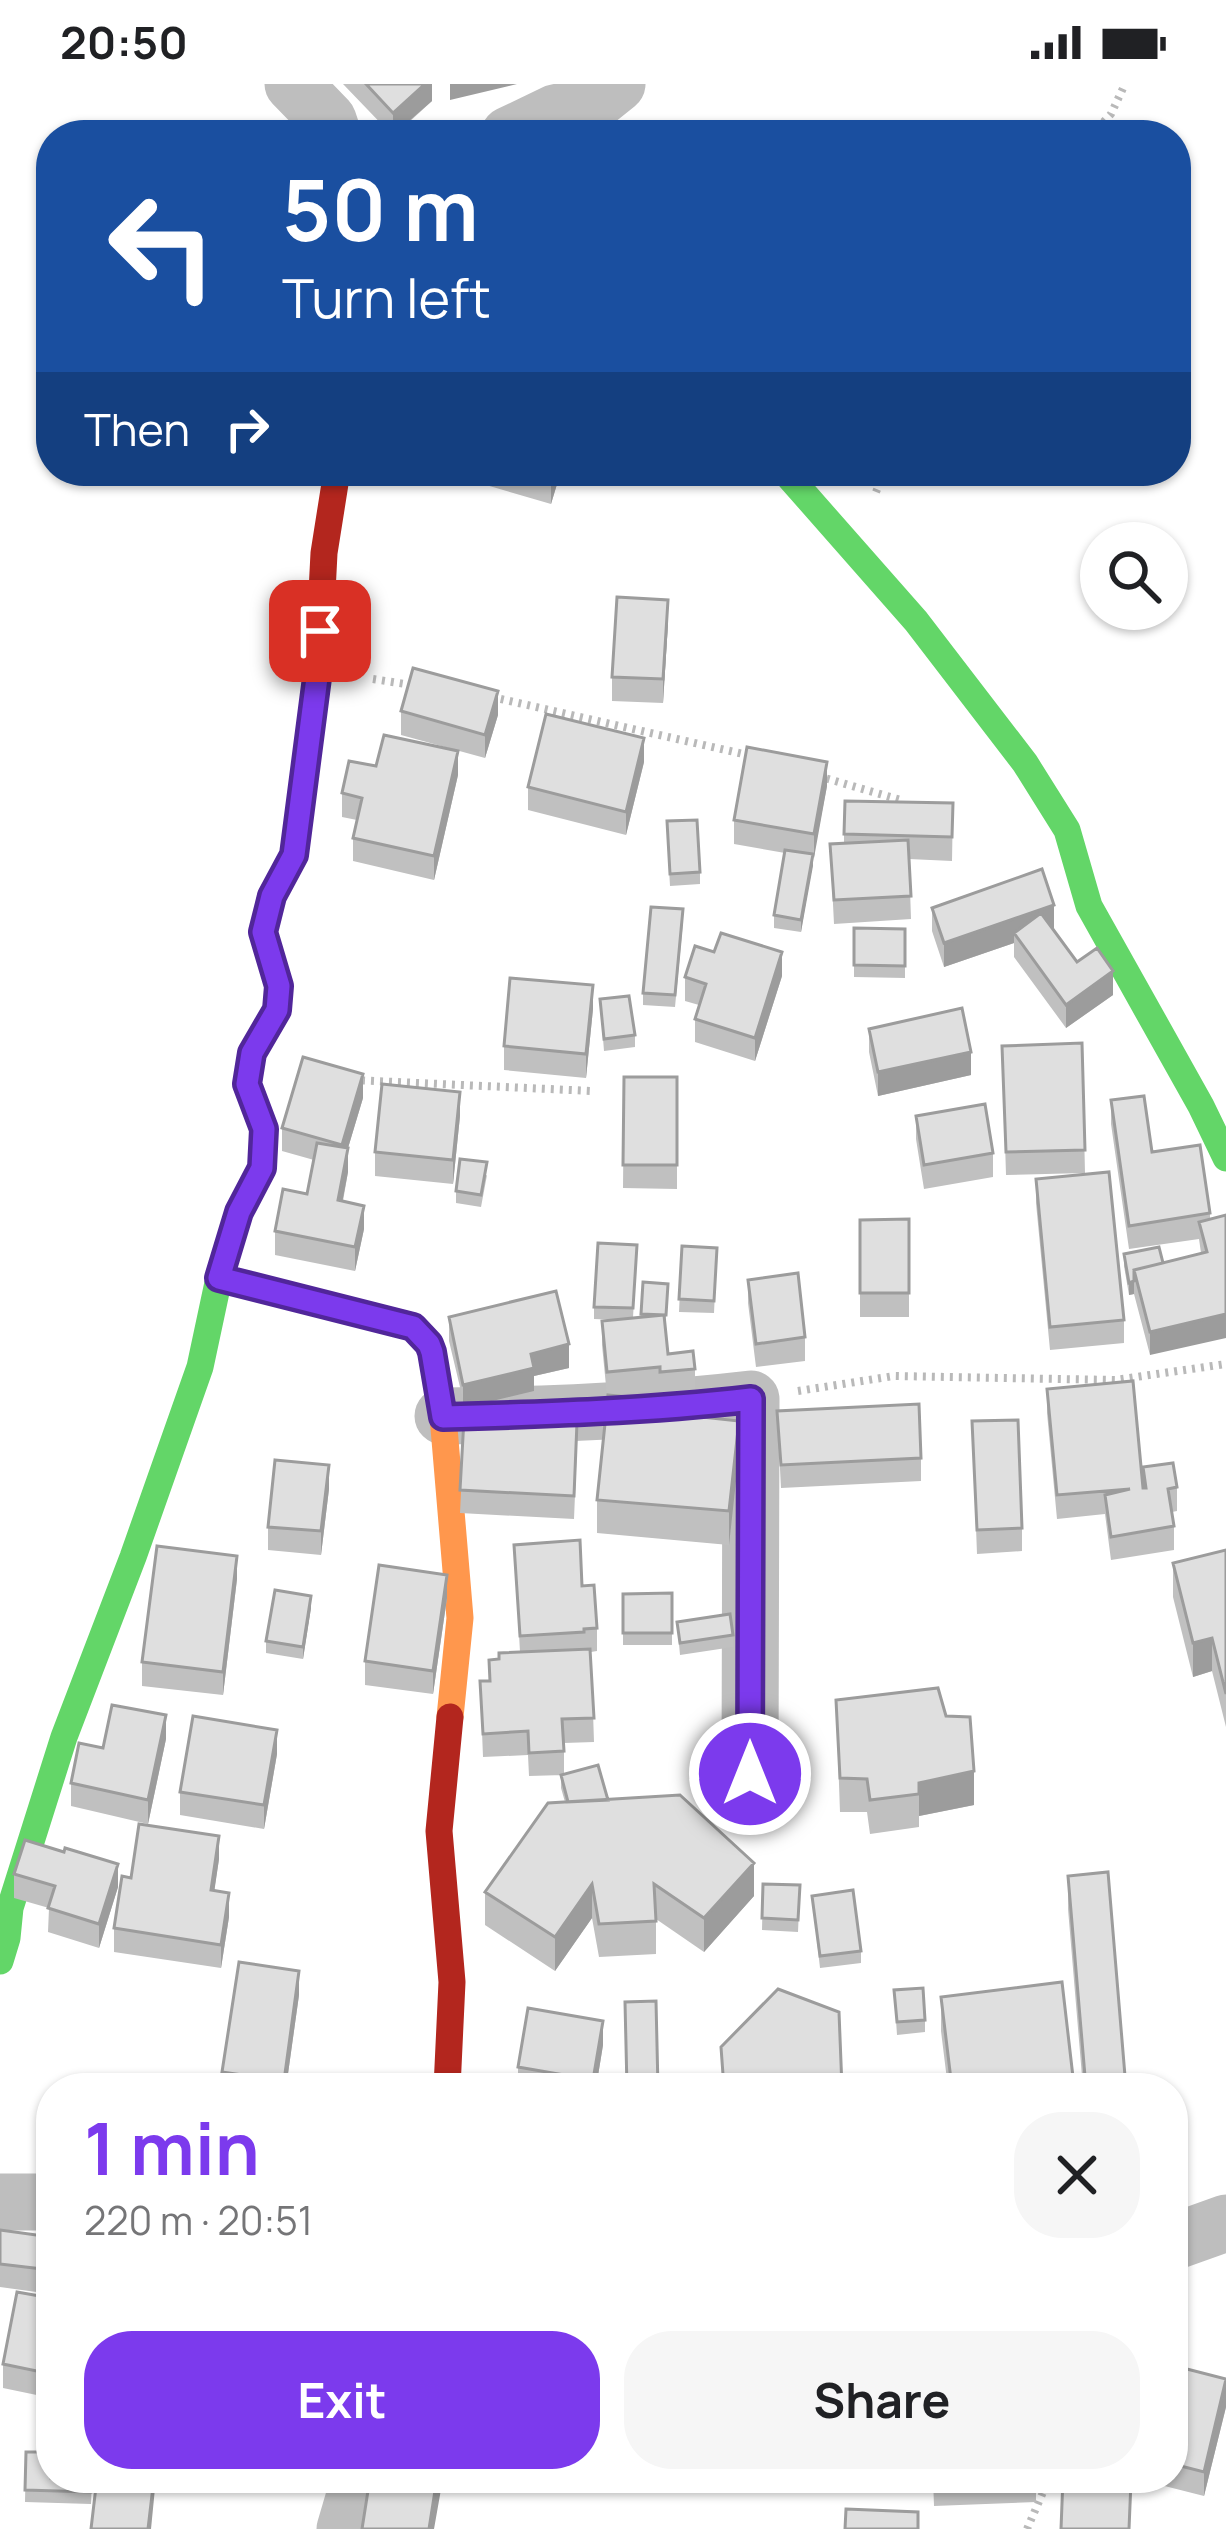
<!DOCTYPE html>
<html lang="en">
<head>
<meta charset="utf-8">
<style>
  :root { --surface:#fff; --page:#f6f6f6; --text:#202124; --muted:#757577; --accent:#7c3aed }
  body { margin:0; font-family:Manrope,sans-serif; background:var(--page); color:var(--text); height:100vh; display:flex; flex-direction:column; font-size:45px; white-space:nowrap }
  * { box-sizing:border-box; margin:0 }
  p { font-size:39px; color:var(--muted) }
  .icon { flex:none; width:66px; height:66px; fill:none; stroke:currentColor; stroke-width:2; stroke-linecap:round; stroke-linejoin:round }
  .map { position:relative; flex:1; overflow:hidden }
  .side { position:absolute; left:36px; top:1989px; width:1152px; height:420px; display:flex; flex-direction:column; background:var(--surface); border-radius:48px; box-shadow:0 3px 9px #0004 }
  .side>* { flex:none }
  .top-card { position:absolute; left:36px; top:36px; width:1155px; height:366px; border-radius:48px; box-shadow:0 3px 9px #0004; background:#1a4fa0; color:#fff; overflow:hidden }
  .tools { position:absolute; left:1080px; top:438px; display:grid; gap:24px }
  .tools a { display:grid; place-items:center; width:108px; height:108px; border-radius:50%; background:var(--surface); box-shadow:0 3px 9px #0004; font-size:60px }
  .pin { position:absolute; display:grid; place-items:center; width:102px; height:102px; color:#fff; margin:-51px; border-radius:24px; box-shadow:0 6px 18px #0006 }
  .me { position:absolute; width:132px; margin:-66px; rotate:0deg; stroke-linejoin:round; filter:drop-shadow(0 0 9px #0008) }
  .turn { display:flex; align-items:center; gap:42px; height:252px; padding:0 48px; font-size:54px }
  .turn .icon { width:156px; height:156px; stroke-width:2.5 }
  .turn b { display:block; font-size:84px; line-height:102px }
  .then { display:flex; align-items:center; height:114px; padding:0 48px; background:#0003; gap:24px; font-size:45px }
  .round { display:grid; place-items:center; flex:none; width:126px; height:126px; border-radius:48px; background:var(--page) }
  .headline { display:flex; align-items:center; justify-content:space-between; height:204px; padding:0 48px }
  h1 { font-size:72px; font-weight:700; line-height:90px; color:var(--accent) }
  .cta { display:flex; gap:24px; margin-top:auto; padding:24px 48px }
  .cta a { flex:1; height:138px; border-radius:48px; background:var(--accent); color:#fff; font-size:48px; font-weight:700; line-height:138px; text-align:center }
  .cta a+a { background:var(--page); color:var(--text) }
  .status { display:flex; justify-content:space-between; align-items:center; height:84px; padding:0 60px; background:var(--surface); direction:ltr }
  .status svg { height:33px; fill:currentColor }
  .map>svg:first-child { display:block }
</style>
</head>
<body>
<div class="status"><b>20:50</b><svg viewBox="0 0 49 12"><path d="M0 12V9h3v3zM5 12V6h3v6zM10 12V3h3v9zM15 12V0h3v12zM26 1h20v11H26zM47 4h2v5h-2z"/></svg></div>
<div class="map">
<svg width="1226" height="2445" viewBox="0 0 1226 2445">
  <rect width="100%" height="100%" fill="#fff"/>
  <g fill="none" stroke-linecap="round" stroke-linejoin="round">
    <path stroke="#b9b9b9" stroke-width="8" stroke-dasharray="3 6" stroke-linecap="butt" d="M1091,51L1111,30L1125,0
      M876,408L885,387
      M373,595L418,602
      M492,613L752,672
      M818,692L904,717
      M353,996L592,1007
      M798,1307L894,1292L1115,1296L1226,1280
      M1027,2445L1044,2406L1042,2394"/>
    <path stroke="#bebebe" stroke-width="57" d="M293,0L328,36L333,51
      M509,51L555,29L592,20L617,0
      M443,1332C546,1331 648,1327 751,1315L750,1691
      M0,2118H51
      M1173,2158L1226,2139
      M345,2445L360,2394"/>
    <path stroke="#63d668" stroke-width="27" d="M784,387L916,537L1025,679L1067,746L1089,822L1201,1022L1226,1074
      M0,1877L7,1854L10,1824L64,1653L133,1473L200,1283L219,1194L239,1128L263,1084L264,1045L247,999L252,969L272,935"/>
    <path stroke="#ff974d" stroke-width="27" d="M219,1194L413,1242L429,1260L432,1268L443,1332L460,1534L450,1633"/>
    <path stroke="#b3261e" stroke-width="27" d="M272,935L277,926L279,901L263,848L271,812L294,771L318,586L324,469L337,387
      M447,2004L452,1898L439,1747L450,1633"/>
  </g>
  <path fill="#c0c0c0" d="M343,0H432V17L395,51H392Z
    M462,387H561L551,420L462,394Z
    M668,539L663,619L612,617V593Z
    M401,627L498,631L485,674L401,651Z
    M644,678L626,751L528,726V703Z
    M376,682L458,691L434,796L353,777V754L357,736L342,733V709Z
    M827,702L813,774L801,848L774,844V831L785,769L734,760V736Z
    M953,719L952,777L909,775L911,835L834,840L830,760H844V750Z
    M667,750L700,788V800L670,802Z
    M932,824L1054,845L1077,878L1113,911L1066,944L1014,873V859L944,883L932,847Z
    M683,838L675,923L643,921V909Z
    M854,844L905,845V894L854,893Z
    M782,892L755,977L695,958V935L699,921L685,917V893Z
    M600,915L635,951V963L604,967Z
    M593,925L586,994L504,986V962Z
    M869,945L971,991L878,1012L869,968Z
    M1082,959L1085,1089L1006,1091L1002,962Z
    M624,993H677V1105L623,1104Z
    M363,1014L348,1064V1088L343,1117L364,1145L355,1187L275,1171V1147L307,1110L314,1076L282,1067V1044Z
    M1111,1016L1152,1068L1210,1129V1136L1226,1131L1150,1271L1134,1210L1129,1211L1124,1182V1170L1163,1179L1201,1169L1199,1155L1129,1165L1111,1040Z
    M460,1032L453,1100L375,1092V1068Z
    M916,1032L993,1069V1093L924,1105L916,1055Z
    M487,1091L481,1123L456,1119V1107Z
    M1036,1095L1124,1236V1259L1050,1266L1036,1119Z
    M909,1135V1233H860V1136Z
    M637,1161L633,1234H641L643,1198L668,1200L665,1243L668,1270L695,1285V1308L660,1312V1306L611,1311L739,1370L729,1461L597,1449V1416L607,1312L602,1261V1237L619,1236L594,1235V1223Z
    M682,1162L717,1164L714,1229L679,1228Z
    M748,1196L805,1253V1277L756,1283L748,1219Z
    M449,1233L569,1284L534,1292V1307L491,1318L519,1335L577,1362L574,1435L460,1429L465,1324L449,1257Z
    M1047,1305L1143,1404V1383L1177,1403V1427L1172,1428L1174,1442V1466L1111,1476L1105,1430L1057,1435L1047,1329Z
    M777,1327L921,1374V1397L781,1404Z
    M972,1337L1022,1444V1467L977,1470Z
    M329,1405L321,1471L268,1466V1443Z
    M514,1461L582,1502L597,1544V1567L591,1568L594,1658L564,1659V1691L608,1716L754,1812L704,1868L656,1835V1870L599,1873L592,1834L555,1887L485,1841V1808L565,1718L561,1704V1691H563L529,1692L528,1671L483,1673L480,1597H489V1576L499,1575L520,1568Z
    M1226,1466V1643L1212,1587L1193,1593L1173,1513V1479Z
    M237,1495L223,1611L142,1602V1578Z
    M672,1509V1561H623V1510Z
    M447,1514L433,1610L365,1601V1577Z
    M311,1524L303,1575L266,1569V1557Z
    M677,1538L733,1551V1563L680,1571Z
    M836,1616L974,1721L919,1732V1743L870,1750L867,1728H840Z
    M166,1655L148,1740L71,1722V1699L103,1664Z
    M277,1670L264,1745L180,1731V1708Z
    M219,1775L214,1807L229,1833L221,1884L114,1868V1844L131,1794Z
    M14,1790L118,1803L99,1864L48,1848L49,1824L14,1814Z
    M1068,1792L1126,2004H1083L1068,1825Z
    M763,1800L800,1801L798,1848L762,1846Z
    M812,1812L861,1867V1879L820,1884Z
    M894,1906L925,1936V1948L897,1951Z
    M299,1911L286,2004H222V1988Z
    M941,1913L1073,1993V2004H948L941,1947Z
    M603,1961L596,2004H518V1983Z
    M0,2146L51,2153V2210L0,2203Z
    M51,2214V2314L3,2304V2280Z
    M1226,2295V2323L1204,2412L1133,2394H1173V2297L1180,2298Z
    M26,2368L92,2394L91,2420L25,2418Z
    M544,2394H593V2405L544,2407Z
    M876,2394H920V2397L876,2399Z
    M933,2394H1036V2418L934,2422Z"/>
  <path fill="#9c9c9c" d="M425,0H432V17L393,51V29Z
    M450,0H517L450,16Z
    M554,387H561L551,420V397Z
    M668,516V539L663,619V595Z
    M498,607V631L485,674V651Z
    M644,654V678L626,751V728Z
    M458,667V691L434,796V772Z
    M827,678V702L814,774V750Z
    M813,770V782L801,848V836Z
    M1054,821V845L1019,857L1014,849V859L944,883V859Z
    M782,868V892L755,977V954Z
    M1113,887V911L1066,944V921Z
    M593,901V925L586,994V970Z
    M971,968V991L878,1012V988Z
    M363,990V1014L342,1084V1061Z
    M460,1008V1032L453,1100V1076Z
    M348,1064V1088L338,1140V1116Z
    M364,1122V1145L355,1187V1163Z
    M1134,1197V1210L1129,1211V1199Z
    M1226,1230V1254L1150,1271V1248Z
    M569,1260V1284L534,1292V1307L463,1324V1301L531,1270Z
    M739,1337V1370L729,1461V1427Z
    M329,1381V1405L321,1471V1447Z
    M237,1472V1495L223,1611V1588Z
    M447,1491V1514L433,1610V1587Z
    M311,1512V1524L303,1575V1563Z
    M1212,1554V1587L1193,1593V1559Z
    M166,1631V1655L148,1740V1716Z
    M277,1646V1670L264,1745V1721Z
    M974,1687V1721L919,1732V1699Z
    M219,1752V1775L211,1830V1806Z
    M754,1779V1812L704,1868V1834Z
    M118,1780V1803L99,1864V1840Z
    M592,1800V1834L555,1887V1853Z
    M229,1809V1833L221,1884V1861Z
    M299,1887V1911L286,2004H284Z
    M603,1937V1961L596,2004H593Z
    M1226,2299V2323L1204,2412V2388Z
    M154,2394H156L151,2445H148Z
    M437,2394H443L434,2445H429Z"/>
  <path fill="#dfdfdf" stroke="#9c9c9c" stroke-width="3" d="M366,0H425L393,29Z
    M518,387H554L551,397Z
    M617,513L668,516L663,595L612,593Z
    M413,584L498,607L485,651L401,627Z
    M546,630L644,654L626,728L528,703Z
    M384,651L458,667L434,772L353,754L362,714L342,709L349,677L376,682Z
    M747,663L827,678L814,750L734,736Z
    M845,717L953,719L952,753L844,750Z
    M697,736L700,788L670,790L667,737Z
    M908,756L911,812L834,816L830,760Z
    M785,766L813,770L801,836L774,831Z
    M1042,785L1054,821L944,859L932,824Z
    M651,823L683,825L675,911L643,909Z
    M1041,829L1077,878L1097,864L1113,887L1066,921L1014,849Z
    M854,844L905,845V882L854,881Z
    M721,849L782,868L755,954L695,935L706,900L685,893L695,862L714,868Z
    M510,894L593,901L586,970L504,962Z
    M629,912L635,951L604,955L600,915Z
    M962,924L971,968L878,988L869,945Z
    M1082,959L1085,1066L1006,1068L1002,962Z
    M303,973L363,990L342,1061L282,1044Z
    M624,993H677V1081H623Z
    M382,1000L460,1008L453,1076L375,1068Z
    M1144,1012L1152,1068L1200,1061L1210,1129L1129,1142L1111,1016Z
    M985,1020L993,1069L924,1081L916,1032Z
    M317,1059L348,1064L338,1116L364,1122L355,1163L275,1147L283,1105L307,1110Z
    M460,1075L487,1078L481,1111L456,1107Z
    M1109,1088L1124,1236L1050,1243L1036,1095Z
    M1226,1131V1230L1150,1248L1134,1186L1207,1168L1199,1138Z
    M909,1135V1209H860V1136Z
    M598,1159L637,1161L633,1224L594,1223Z
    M682,1162L717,1164L714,1217L679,1215Z
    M1159,1163L1163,1179L1134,1186V1197L1129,1199L1124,1170Z
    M798,1189L805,1253L756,1260L748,1196Z
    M643,1198L668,1200L666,1231L641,1230Z
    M556,1207L569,1260L531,1270L534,1284L463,1301L449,1233Z
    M664,1231L668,1270L693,1267L695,1285L660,1288V1283L607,1288L602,1237Z
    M1133,1297L1143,1404H1146L1143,1383L1173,1379L1177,1403L1168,1405L1174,1442L1111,1453L1105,1411L1130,1405L1057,1411L1047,1305Z
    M608,1311L648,1315L646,1327L739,1337L729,1427L597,1416Z
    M465,1317L519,1319L518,1335L577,1338L574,1412L460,1406Z
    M919,1320L921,1374L781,1381L777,1327Z
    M1018,1336L1022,1444L977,1446L972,1337Z
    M275,1376L329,1381L321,1447L268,1443Z
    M580,1456L582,1502L594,1501L597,1544L584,1545V1548L520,1552L514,1461Z
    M157,1462L237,1472L223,1588L142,1578Z
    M1226,1466V1610L1212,1554L1193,1559L1173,1479Z
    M379,1481L447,1491L433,1587L365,1577Z
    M275,1506L311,1512L303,1563L266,1557Z
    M672,1509V1549H623V1510Z
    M730,1530L733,1551L680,1559L677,1538Z
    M590,1565L594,1634L562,1635L564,1667L529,1669L528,1647L483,1650L480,1597H490L489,1576L499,1575V1569Z
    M938,1604L946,1632L970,1633L974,1687L919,1699V1710L870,1716L867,1695L840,1694L836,1616Z
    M112,1621L166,1631L148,1716L71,1699L79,1659L103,1664Z
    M193,1632L277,1646L264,1721L180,1708Z
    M598,1681L608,1716L568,1718L561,1691Z
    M680,1711L754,1779L704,1834L654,1800L656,1837L599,1840L592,1800L555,1853L485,1808L548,1719Z
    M139,1740L219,1752L211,1806L229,1809L221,1861L114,1844L122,1792L131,1794Z
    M25,1756L64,1768L65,1764L118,1780L99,1840L48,1824L55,1802L14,1790Z
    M1108,1788L1126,2004H1086L1068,1792Z
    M763,1800L800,1801L798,1836L762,1834Z
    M853,1806L861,1867L820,1872L812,1812Z
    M239,1878L299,1887L284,1997L222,1988Z
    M1062,1898L1073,1993L987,2004H952L941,1913Z
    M923,1904L925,1936L897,1938L894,1906Z
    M778,1905L839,1928L842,2004H724L721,1963Z
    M656,1917L658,2004H627L625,1918Z
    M528,1924L603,1937L593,1996L518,1983Z
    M0,2146L51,2153V2186L0,2180Z
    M17,2208L51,2214V2290L3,2280Z
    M1183,2284L1226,2295L1204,2388L1173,2380V2297L1180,2298Z
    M26,2368H51V2394H92L91,2408L25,2406Z
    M97,2394H154L148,2445H91Z
    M370,2394H437L429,2445H362Z
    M934,2394H1036L934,2398Z
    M1063,2394L1131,2397L1129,2445H1061Z
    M846,2425L918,2428V2445H845Z"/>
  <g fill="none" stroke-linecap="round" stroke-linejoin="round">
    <defs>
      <path id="route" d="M320,547L318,586L294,771L272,812L263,848L279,902L277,926L252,969L247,1000L264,1045L262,1084L239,1128L219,1194L413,1243L429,1260L432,1268L443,1333C546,1330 648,1327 751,1315L750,1690"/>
    </defs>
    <use href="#route" stroke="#51269a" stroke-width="30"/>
    <use href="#route" stroke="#7c3aed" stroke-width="21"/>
  </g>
</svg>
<div class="tools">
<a><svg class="icon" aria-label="search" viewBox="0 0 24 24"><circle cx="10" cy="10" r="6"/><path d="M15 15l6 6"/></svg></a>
</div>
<div class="pin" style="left:320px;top:547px;background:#d93025"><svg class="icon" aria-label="arrive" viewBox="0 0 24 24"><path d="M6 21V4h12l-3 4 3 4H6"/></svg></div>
<svg class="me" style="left:750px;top:1690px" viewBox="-20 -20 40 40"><circle r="17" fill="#7c3aed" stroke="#fff" stroke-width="3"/><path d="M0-11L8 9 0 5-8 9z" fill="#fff"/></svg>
<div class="top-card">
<div class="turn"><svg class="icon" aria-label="left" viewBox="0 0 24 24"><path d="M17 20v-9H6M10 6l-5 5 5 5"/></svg><div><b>50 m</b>Turn left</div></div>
<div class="then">Then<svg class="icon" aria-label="right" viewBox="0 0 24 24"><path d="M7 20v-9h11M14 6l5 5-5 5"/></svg></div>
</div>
<section class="side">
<div class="headline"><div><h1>1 min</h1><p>220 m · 20:51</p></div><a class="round"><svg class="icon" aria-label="close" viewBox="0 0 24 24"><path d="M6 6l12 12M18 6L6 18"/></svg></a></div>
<div class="cta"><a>Exit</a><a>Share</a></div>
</section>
</div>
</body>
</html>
